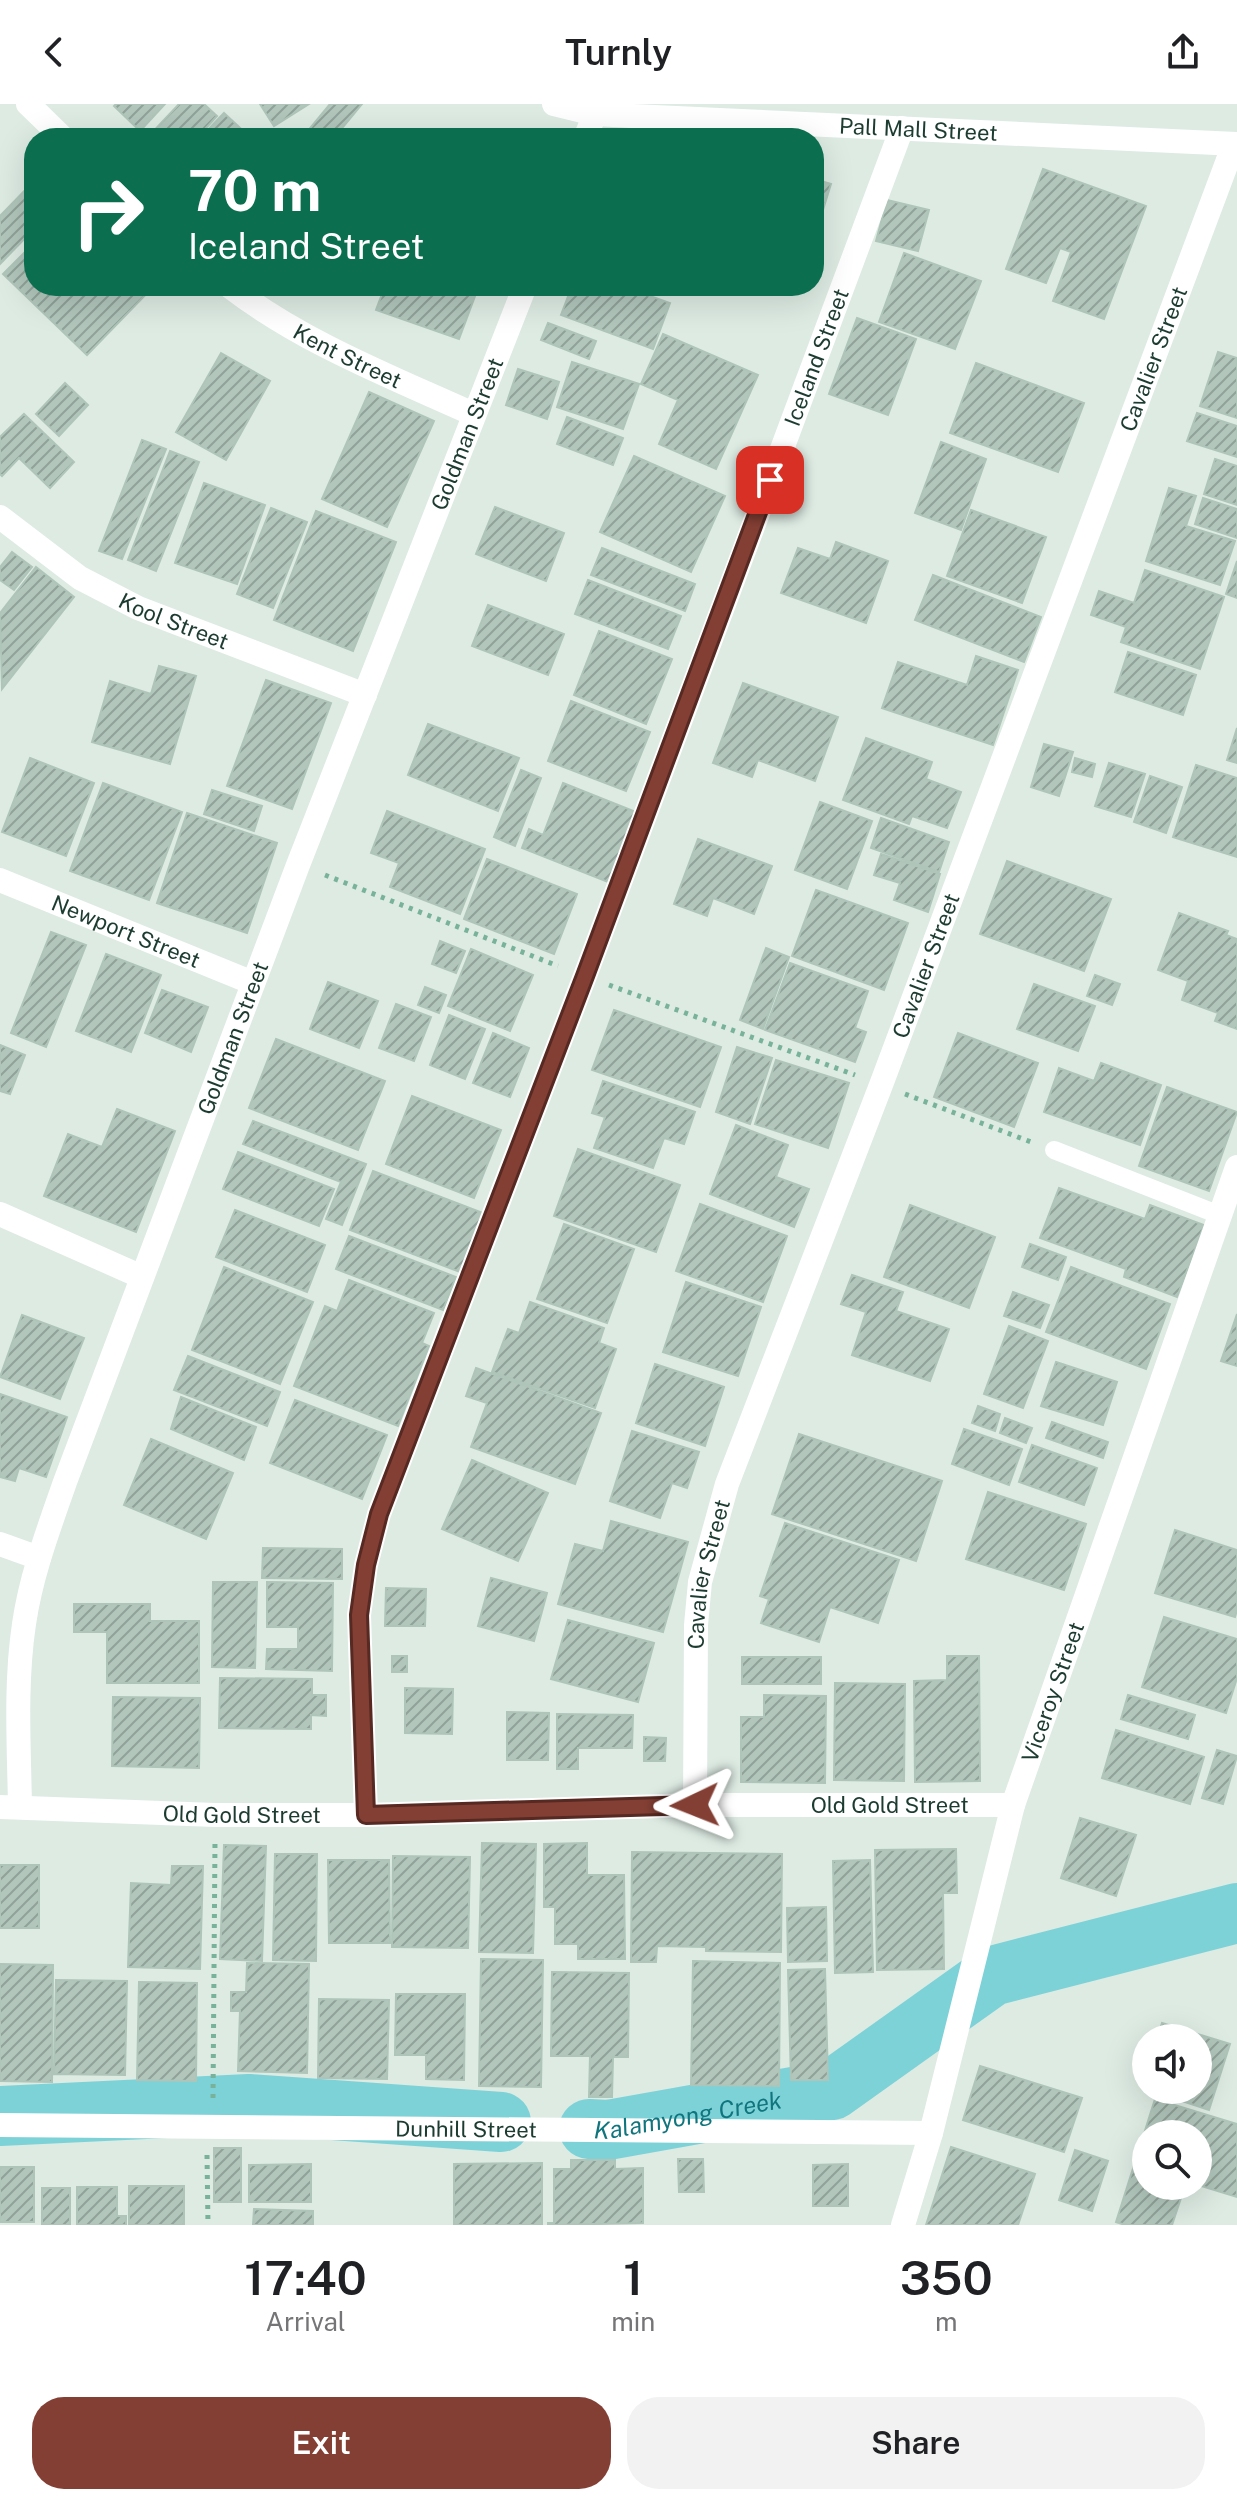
<!DOCTYPE html>
<html lang="en">
<head>
<meta charset="utf-8">
<style>
  :root { --surface:#fff; --page:#f2f2f2; --text:#202124; --muted:#757577; --accent:#843f34 }
  body { margin:0; font-family:"Public Sans",sans-serif; background:var(--page); color:var(--text); height:100vh; display:flex; flex-direction:column; font-size:30px; white-space:nowrap }
  * { box-sizing:border-box; margin:0 }
  p { font-size:26px; color:var(--muted) }
  .icon { flex:none; width:44px; height:44px; fill:none; stroke:currentColor; stroke-width:2; stroke-linecap:round; stroke-linejoin:round }
  .map { position:relative; height:2121px; overflow:hidden }
  .drawer { display:flex; flex-direction:column; background:var(--surface); flex:1 }
  .drawer>* { flex:none }
  .top-card { position:absolute; left:24px; top:24px; width:800px; height:168px; border-radius:32px; box-shadow:0 8px 32px #0002; background:#0b6e4f; color:#fff; overflow:hidden }
  .buttons { position:absolute; left:1132px; top:1920px; display:grid; gap:16px }
  .buttons a { display:grid; place-items:center; width:80px; height:80px; border-radius:50%; background:var(--surface); box-shadow:0 8px 32px #0002; font-size:40px }
  .pin { position:absolute; display:grid; place-items:center; width:68px; height:68px; color:#fff; margin:-34px; border-radius:16px; box-shadow:0 4px 12px #0006 }
  .me { position:absolute; width:88px; margin:-44px; rotate:268deg; stroke-linejoin:round; filter:drop-shadow(0 0 6px #0008) }
  .turn { display:flex; align-items:center; gap:28px; height:168px; padding:0 32px; font-size:36px }
  .turn .icon { width:104px; height:104px; stroke-width:2.5 }
  .turn b { display:block; font-size:56px; line-height:68px }
  .eta { display:flex; justify-content:space-evenly; align-items:center; height:136px; text-align:center }
  .eta b { font-size:48px; font-weight:600; line-height:56px }
  .button { display:flex; gap:16px; margin-top:auto; padding:16px 32px }
  .button a { flex:1; height:92px; border-radius:32px; background:var(--accent); color:#fff; font-size:32px; font-weight:600; line-height:92px; text-align:center }
  .button a+a { background:var(--page); color:var(--text) }
  header { display:flex; justify-content:space-between; align-items:center; height:104px; padding:0 32px; background:var(--surface); font-size:36px; font-weight:600 }
  .map>svg:first-child { display:block }
</style>
</head>
<body>
<header><svg class="icon" aria-label="back" viewBox="0 0 24 24"><path d="M15 5l-7 7 7 7"/></svg>Turnly<svg class="icon" aria-label="share" viewBox="0 0 24 24"><path d="M12 15V3M7 8l5-5 5 5M5 13v7h14v-7"/></svg></header>
<div class="map">
<svg width="1237" height="2121" viewBox="0 0 1237 2121">
  <defs>
    <pattern id="building-hatch" width="6" height="6" patternUnits="userSpaceOnUse" patternTransform="scale(2)"><rect width="6" height="6" fill="#b2c6bc"/><path d="M-1 1l2-2M0 6l6-6M5 7l2-2" fill="none" stroke="#90a299"/></pattern>
  </defs>
  <rect width="100%" height="100%" fill="#ddebe3"/>
  <g fill="none" stroke-linecap="round" stroke-linejoin="round">
    <g stroke="#7dd2d8" stroke-width="60">
      <path d="M0,2012L249,2000L501,2018"/>
      <path id="s1" d="M589,2025L608,2026L832,1986L992,1872L1237,1809"/>
    </g>
  </g>
  <path fill="url(#building-hatch)" stroke="#afc5ba" stroke-width="2" d="M116,0H165L140,27L114,2Z
    M179,0H204L217,12L197,34H147Z
    M260,0H309L274,22Z
    M330,0H362L334,34H313L306,29Z
    M224,9L251,34H200Z
    M1043,65L1146,102L1104,215L1053,197L1071,148L1060,144L1046,179L1006,165Z
    M814,75L831,80L814,135Z
    M34,77V125L0,160V112Z
    M887,96L929,106L918,147L876,137Z
    M34,139V182H78L82,185L85,182H154L87,251L3,170Z
    M904,149L981,177L955,245L879,218Z
    M385,182H472L478,184L459,235L376,206Z
    M572,182H622L670,199L653,245L561,211Z
    M857,214L916,235L888,311L829,290Z
    M548,219L596,237L589,255L541,236Z
    M663,230L758,271L716,365L659,340L678,296L641,280Z
    M1218,248L1237,254V314L1200,302Z
    M221,249L270,277L226,356L176,328Z
    M572,258L639,280L623,325L557,303Z
    M976,259L1084,299L1058,368L950,329Z
    M518,265L559,278L547,315L506,301Z
    M65,279L88,301L59,332L36,310Z
    M369,288L434,317L387,423L322,395Z
    M1197,309L1237,322V353L1187,337Z
    M24,310L74,358L50,384L19,354L2,372L0,370V333Z
    M567,313L623,334L613,361L557,340Z
    M142,336L166,345L122,455L99,447Z
    M941,338L986,355L961,426L915,409Z
    M170,347L199,358L156,467L128,456Z
    M634,352L725,392L691,468L600,428Z
    M1215,355L1237,362V401L1204,390Z
    M204,379L265,401L237,480L175,459Z
    M1169,384L1196,392L1186,422L1235,437L1220,481L1146,457Z
    M1203,394L1237,405V434L1195,420Z
    M495,403L564,429L546,477L476,450Z
    M271,404L307,418L273,504L237,490Z
    M971,406L1046,433L1022,499L947,472Z
    M316,407L396,438L353,547L274,516Z
    M836,438L888,457L866,519L781,489L798,444L830,455Z
    M602,444L695,480L685,507L591,471Z
    M12,448L32,463L14,486L0,476V463Z
    M1237,457V494L1226,490Z
    M36,463L74,493L2,585L0,509Z
    M1145,466L1224,493L1200,565L1121,538L1126,523L1091,511L1099,487L1134,499Z
    M933,471L1041,513L1024,558L915,516Z
    M588,476L681,512L668,545L575,510Z
    M488,501L564,530L548,571L472,542Z
    M599,527L672,555L646,620L574,591Z
    M1128,548L1196,571L1183,611L1115,588Z
    M976,552L1018,566L993,641L882,604L898,558L967,581Z
    M159,562L196,572L170,660L92,638L110,577L151,590Z
    M266,576L331,599L292,705L227,682Z
    M743,579L838,613L815,677L758,656L752,673L713,659Z
    M571,597L650,628L626,687L548,657Z
    M428,620L519,654L498,707L408,671Z
    M1237,624V659L1227,656Z
    M866,634L932,658L926,675L961,688L947,724L912,712L909,720L843,696Z
    M1044,640L1073,648L1059,692L1031,683Z
    M30,654L94,679L66,752L2,728Z
    M1075,654L1095,660L1092,673L1072,668Z
    M1109,659L1145,670L1131,713L1095,702Z
    M1196,661L1237,674V753L1173,733Z
    M521,666L541,674L515,742L494,733Z
    M1150,672L1182,683L1166,729L1134,718Z
    M103,679L182,708L149,796L70,767Z
    M563,679L636,708L608,778L522,744L529,725L543,731Z
    M212,686L262,702L254,727L204,710Z
    M820,698L872,717L847,785L795,766Z
    M387,707L485,745L460,810L390,783L399,759L371,749Z
    M187,709L277,739L247,829L157,799Z
    M881,714L949,738L939,768L871,744Z
    M698,735L772,762L754,810L713,794L707,812L674,800Z
    M881,750L940,770L928,808L894,796L900,779L874,771Z
    M487,755L577,790L554,850L464,815Z
    M1007,757L1111,795L1084,867L980,830Z
    M816,786L908,819L884,886L792,852Z
    M1179,809L1228,827L1226,831L1237,835V925L1215,917L1218,909L1182,896L1188,877L1158,866Z
    M51,828L86,841L46,943L11,929Z
    M440,837L465,847L456,869L432,860Z
    M766,844L789,853L763,925L740,916Z
    M471,845L533,871L510,927L448,902Z
    M106,850L161,871L131,948L76,927Z
    M790,859L868,887L855,924L866,928L855,958L765,926Z
    M1095,871L1120,880L1112,901L1087,892Z
    M328,878L378,897L359,944L310,925Z
    M1034,880L1095,902L1078,947L1017,925Z
    M425,883L446,891L439,909L418,901Z
    M162,886L208,903L191,948L145,929Z
    M396,900L431,913L414,957L379,944Z
    M614,906L721,943L700,1003L592,966Z
    M449,911L485,925L465,975L430,961Z
    M493,929L529,944L510,993L473,979Z
    M958,929L1038,959L1014,1023L934,993Z
    M276,935L385,977L358,1046L249,1004Z
    M0,941L25,951L10,990L0,987Z
    M737,943L772,954L750,1020L716,1008Z
    M776,956L849,979L828,1044L755,1020Z
    M1101,959L1161,981L1140,1041L1044,1008L1059,964L1094,977Z
    M603,977L695,1008L684,1040L664,1034L653,1064L594,1044L605,1013L592,1009Z
    M1167,983L1237,1008L1209,1087L1139,1062Z
    M412,992L501,1026L474,1094L386,1060Z
    M117,1005L175,1027L136,1128L44,1092L68,1030L102,1043Z
    M253,1017L366,1060L342,1121L326,1115L341,1078L243,1040Z
    M736,1021L788,1041L776,1073L809,1085L794,1123L710,1090Z
    M578,1045L680,1081L656,1148L554,1112Z
    M238,1048L334,1085L319,1122L223,1085Z
    M373,1067L483,1109L460,1168L350,1126Z
    M1059,1084L1145,1115L1150,1101L1204,1121L1177,1193L1124,1173L1126,1165L1040,1134Z
    M700,1100L787,1132L763,1198L676,1167Z
    M910,1101L995,1133L969,1204L884,1173Z
    M235,1106L325,1141L307,1188L216,1153Z
    M564,1120L634,1145L607,1219L537,1195Z
    M349,1132L456,1173L443,1206L336,1165Z
    M1030,1140L1066,1153L1058,1176L1022,1163Z
    M224,1163L313,1198L280,1280L192,1246Z
    M1071,1163L1170,1200L1146,1265L1046,1228Z
    M852,1171L903,1188L896,1207L949,1225L930,1277L852,1251L866,1208L841,1200Z
    M349,1176L434,1209L422,1239L429,1242L398,1322L294,1282L325,1202L337,1207Z
    M686,1178L761,1203L738,1272L663,1248Z
    M1013,1188L1049,1201L1040,1224L1004,1212Z
    M530,1198L604,1224L599,1239L616,1245L595,1304L492,1268L508,1225L519,1229Z
    M1237,1210V1262L1221,1257Z
    M22,1211L84,1234L60,1295L0,1273Z
    M1009,1222L1048,1237L1023,1304L984,1290Z
    M188,1252L280,1288L267,1322L174,1286Z
    M1056,1258L1117,1278L1103,1321L1041,1302Z
    M655,1260L724,1283L705,1342L636,1319Z
    M476,1264L601,1309L575,1380L471,1343L487,1299L466,1292Z
    M0,1290L67,1313L46,1373L19,1364L15,1377L0,1373Z
    M181,1293L256,1323L244,1356L171,1325Z
    M295,1296L387,1331L362,1395L270,1359Z
    M978,1302L1000,1310L995,1327L972,1319Z
    M1005,1314L1032,1324L1026,1339L1000,1329Z
    M1052,1318L1108,1338L1103,1354L1046,1334Z
    M964,1325L1022,1345L1009,1381L952,1360Z
    M632,1327L699,1348L687,1384L672,1379L660,1414L610,1397Z
    M799,1330L942,1377L916,1457L772,1410Z
    M151,1335L233,1369L206,1435L124,1401Z
    M1032,1341L1097,1364L1084,1401L1019,1378Z
    M472,1356L548,1389L518,1457L442,1425Z
    M988,1388L1086,1420L1064,1486L966,1455Z
    M611,1417L688,1438L663,1528L558,1500L575,1440L603,1447Z
    M785,1419L899,1456L878,1519L830,1503L819,1538L761,1519L769,1495L760,1492Z
    M1175,1426L1237,1446V1506L1235,1513L1155,1489Z
    M263,1444L342,1445V1475L262,1474Z
    M491,1474L547,1489L534,1537L478,1522Z
    M213,1478H257L255,1564L212,1563Z
    M267,1478L333,1479L332,1567L266,1565L267,1545H298V1523H267Z
    M386,1484L426,1485L425,1522H385Z
    M74,1500H150V1517H199V1579H107V1528H74Z
    M1164,1513L1237,1535V1574L1226,1609L1142,1583Z
    M568,1516L654,1539L638,1598L551,1575Z
    M392,1552H407V1568H392Z
    M947,1552H979L980,1677L915,1678L914,1577L947,1576Z
    M742,1553H821V1580H742Z
    M220,1574L312,1575V1591H326V1612L311,1611V1625L219,1624Z
    M835,1579L905,1580L904,1677L834,1676Z
    M405,1584L453,1585L452,1630L405,1629Z
    M764,1591L826,1592L825,1679L741,1678V1613H764Z
    M1128,1591L1195,1611L1188,1635L1121,1615Z
    M113,1593L200,1594L199,1664L112,1662Z
    M507,1608L549,1609L548,1656H507Z
    M557,1610L633,1611L632,1644H578V1665H557Z
    M1116,1626L1204,1653L1190,1700L1102,1674Z
    M644,1633L666,1634L665,1657H644Z
    M1217,1646L1237,1652L1223,1700L1202,1694Z
    M1080,1714L1136,1731L1116,1792L1061,1774Z
    M482,1739L536,1740L533,1849L479,1848Z
    M587,1739V1771H624L625,1855H578V1840H555V1803H544V1740Z
    M224,1741L266,1742L262,1857L220,1855Z
    M956,1745L957,1789H943L944,1865L877,1866L875,1746Z
    M632,1748L782,1750L781,1848L706,1847V1843L657,1842L656,1858H631Z
    M275,1750H317L316,1857L273,1856Z
    M393,1752L470,1753L468,1844L392,1843Z
    M328,1756H389L390,1839H329Z
    M870,1756L873,1868L835,1869L833,1757Z
    M0,1761H39V1824H0Z
    M172,1762H203L200,1865L128,1863L131,1779L171,1781Z
    M826,1803L827,1857L788,1858L787,1804Z
    M481,1855L543,1856L541,1983L479,1982Z
    M693,1857L780,1859L779,1982L691,1981Z
    M247,1859L309,1860L307,1969L238,1967L240,1907H231V1888H246Z
    M0,1860L53,1861L52,1978L0,1977Z
    M825,1865L828,1976H791L788,1866Z
    M552,1868L629,1869L628,1953H613L612,1993H589L590,1952H551Z
    M56,1876L127,1877L125,1971L54,1970Z
    M139,1878L197,1879L196,1977L137,1976Z
    M396,1890H465L464,1976L426,1975V1951H395Z
    M319,1895L389,1896L387,1975L318,1974Z
    M1162,1919L1230,1940L1209,2006L1149,1986H1198V1934H1157Z
    M980,1962L1082,1994L1064,2048L963,2016Z
    M1155,1995L1237,2020V2093L1198,2081V2030H1146V2082H1185L1172,2121H1125L1116,2118Z
    M951,2043L1035,2070L1018,2121H926Z
    M214,2044H241V2098H214Z
    M1075,2046L1108,2057L1092,2107L1059,2096Z
    M678,2055H703L704,2088H679Z
    M571,2056H615V2065L643,2064V2119L548,2121V2119H554V2065H571Z
    M542,2059V2121H454V2060Z
    M311,2060V2098H249V2061Z
    M848,2060V2102H813V2061Z
    M0,2063H34V2118H0Z
    M129,2082H184V2121H129Z
    M77,2083H117V2112H126V2121H77Z
    M42,2084H70V2121H42Z
    M254,2105L313,2107V2121H253Z"/>
  <g fill="none" stroke-linecap="round" stroke-linejoin="round">
    <path stroke="#79b29b" stroke-width="5" stroke-dasharray="4 6" stroke-linecap="butt" d="M325,771L558,862
      M609,881L855,971
      M905,990L1031,1038
      M213,1994L215,1736
      M207,2051L208,2121"/>
    <path stroke="#fff" stroke-width="18" d="M1054,1046L1222,1112"/>
    <g stroke="#fff" stroke-width="24">
      <path d="M28,0L63,34"/>
      <path id="s2" d="M554,0L595,10L632,12L1237,40"/>
      <path d="M585,34L595,10"/>
      <path id="s3" d="M229,182C302,238 389,272 473,310"/>
      <path id="s4" d="M0,413L80,474L138,504L365,591"/>
      <path id="s5" d="M0,776L253,879"/>
      <path d="M0,1110L142,1173"/>
      <path d="M0,1440L39,1454"/>
      <path id="s6" d="M695,1701L696,1521L700,1478L727,1380L881,981L1234,40"/>
      <path id="s7" d="M0,1703L215,1711H366L695,1701H1013"/>
      <path id="s8" d="M20,1703C19,1642 15,1580 24,1520C31,1471 49,1424 65,1378L298,761L525,182"/>
      <path id="s9" d="M366,1711L359,1511L366,1461L379,1410L585,872L902,24"/>
      <path id="s10" d="M0,2021L931,2029"/>
      <path id="s11" d="M903,2121L931,2029L1013,1701L1237,1063"/>
    </g>
  </g>
  <g fill="none" stroke-linecap="round" stroke-linejoin="round">
    <defs>
      <path id="route" d="M695,1701L366,1711L359,1511L366,1461L379,1410L585,872L770,376"/>
    </defs>
    <use href="#route" stroke="#562922" stroke-width="20"/>
    <use href="#route" stroke="#843f34" stroke-width="14"/>
  </g>
  <g text-anchor="middle" dominant-baseline="central" stroke-width="8" stroke-linejoin="round" paint-order="stroke">
    <g font-size="22" fill="#1d3c31" stroke="#edf7f1">
      <text stroke="none"><textPath href="#s2" startOffset="366">Pall Mall Street</textPath></text>
      <text stroke="none"><textPath href="#s3" startOffset="138">Kent Street</textPath></text>
      <text stroke="none"><textPath href="#s9" startOffset="1540">Iceland Street</textPath></text>
      <text stroke="none"><textPath href="#s6" startOffset="1528">Cavalier Street</textPath></text>
      <text stroke="none"><textPath href="#s8" startOffset="1454">Goldman Street</textPath></text>
      <text stroke="none"><textPath href="#s4" startOffset="204">Kool Street</textPath></text>
      <text stroke="none"><textPath href="#s5" startOffset="136">Newport Street</textPath></text>
      <text stroke="none"><textPath href="#s6" startOffset="880">Cavalier Street</textPath></text>
      <text stroke="none"><textPath href="#s8" startOffset="806">Goldman Street</textPath></text>
      <text stroke="none"><textPath href="#s6" startOffset="232">Cavalier Street</textPath></text>
      <text stroke="none"><textPath href="#s11" startOffset="554">Viceroy Street</textPath></text>
      <text stroke="none"><textPath href="#s7" startOffset="890">Old Gold Street</textPath></text>
      <text stroke="none"><textPath href="#s7" startOffset="242">Old Gold Street</textPath></text>
      <text stroke="none"><textPath href="#s10" startOffset="466">Dunhill Street</textPath></text>
    </g>
    <g font-size="24" font-style="italic" fill="#11757e" stroke="#edf7f1">
      <text stroke="none"><textPath href="#s1" startOffset="100">Kalamyong Creek</textPath></text>
    </g>
  </g>
</svg>
<div class="buttons">
<a><svg class="icon" aria-label="sound" viewBox="0 0 24 24"><path d="M4 9h4l5-4v14l-5-4H4zM17 9q2 3 0 6"/></svg></a>
<a><svg class="icon" aria-label="search" viewBox="0 0 24 24"><circle cx="10" cy="10" r="6"/><path d="M15 15l6 6"/></svg></a>
</div>
<div class="pin" style="left:770px;top:376px;background:#d93025"><svg class="icon" aria-label="arrive" viewBox="0 0 24 24"><path d="M6 21V4h12l-3 4 3 4H6"/></svg></div>
<svg class="me" style="left:695px;top:1701px" viewBox="-20 -20 40 40"><path d="M0-17L14 15 0 8-14 15z" fill="#843f34" stroke="#fff" stroke-width="4"/></svg>
<div class="top-card">
<div class="turn"><svg class="icon" aria-label="right" viewBox="0 0 24 24"><path d="M7 20v-9h11M14 6l5 5-5 5"/></svg><div><b>70 m</b>Iceland Street</div></div>
</div>
</div>
<section class="drawer">
<div class="eta">
<div><b>17:40</b><p>Arrival</p></div>
<div><b>1</b><p>min</p></div>
<div><b>350</b><p>m</p></div>
</div>
<div class="button"><a>Exit</a><a>Share</a></div>
</section>
</body>
</html>
